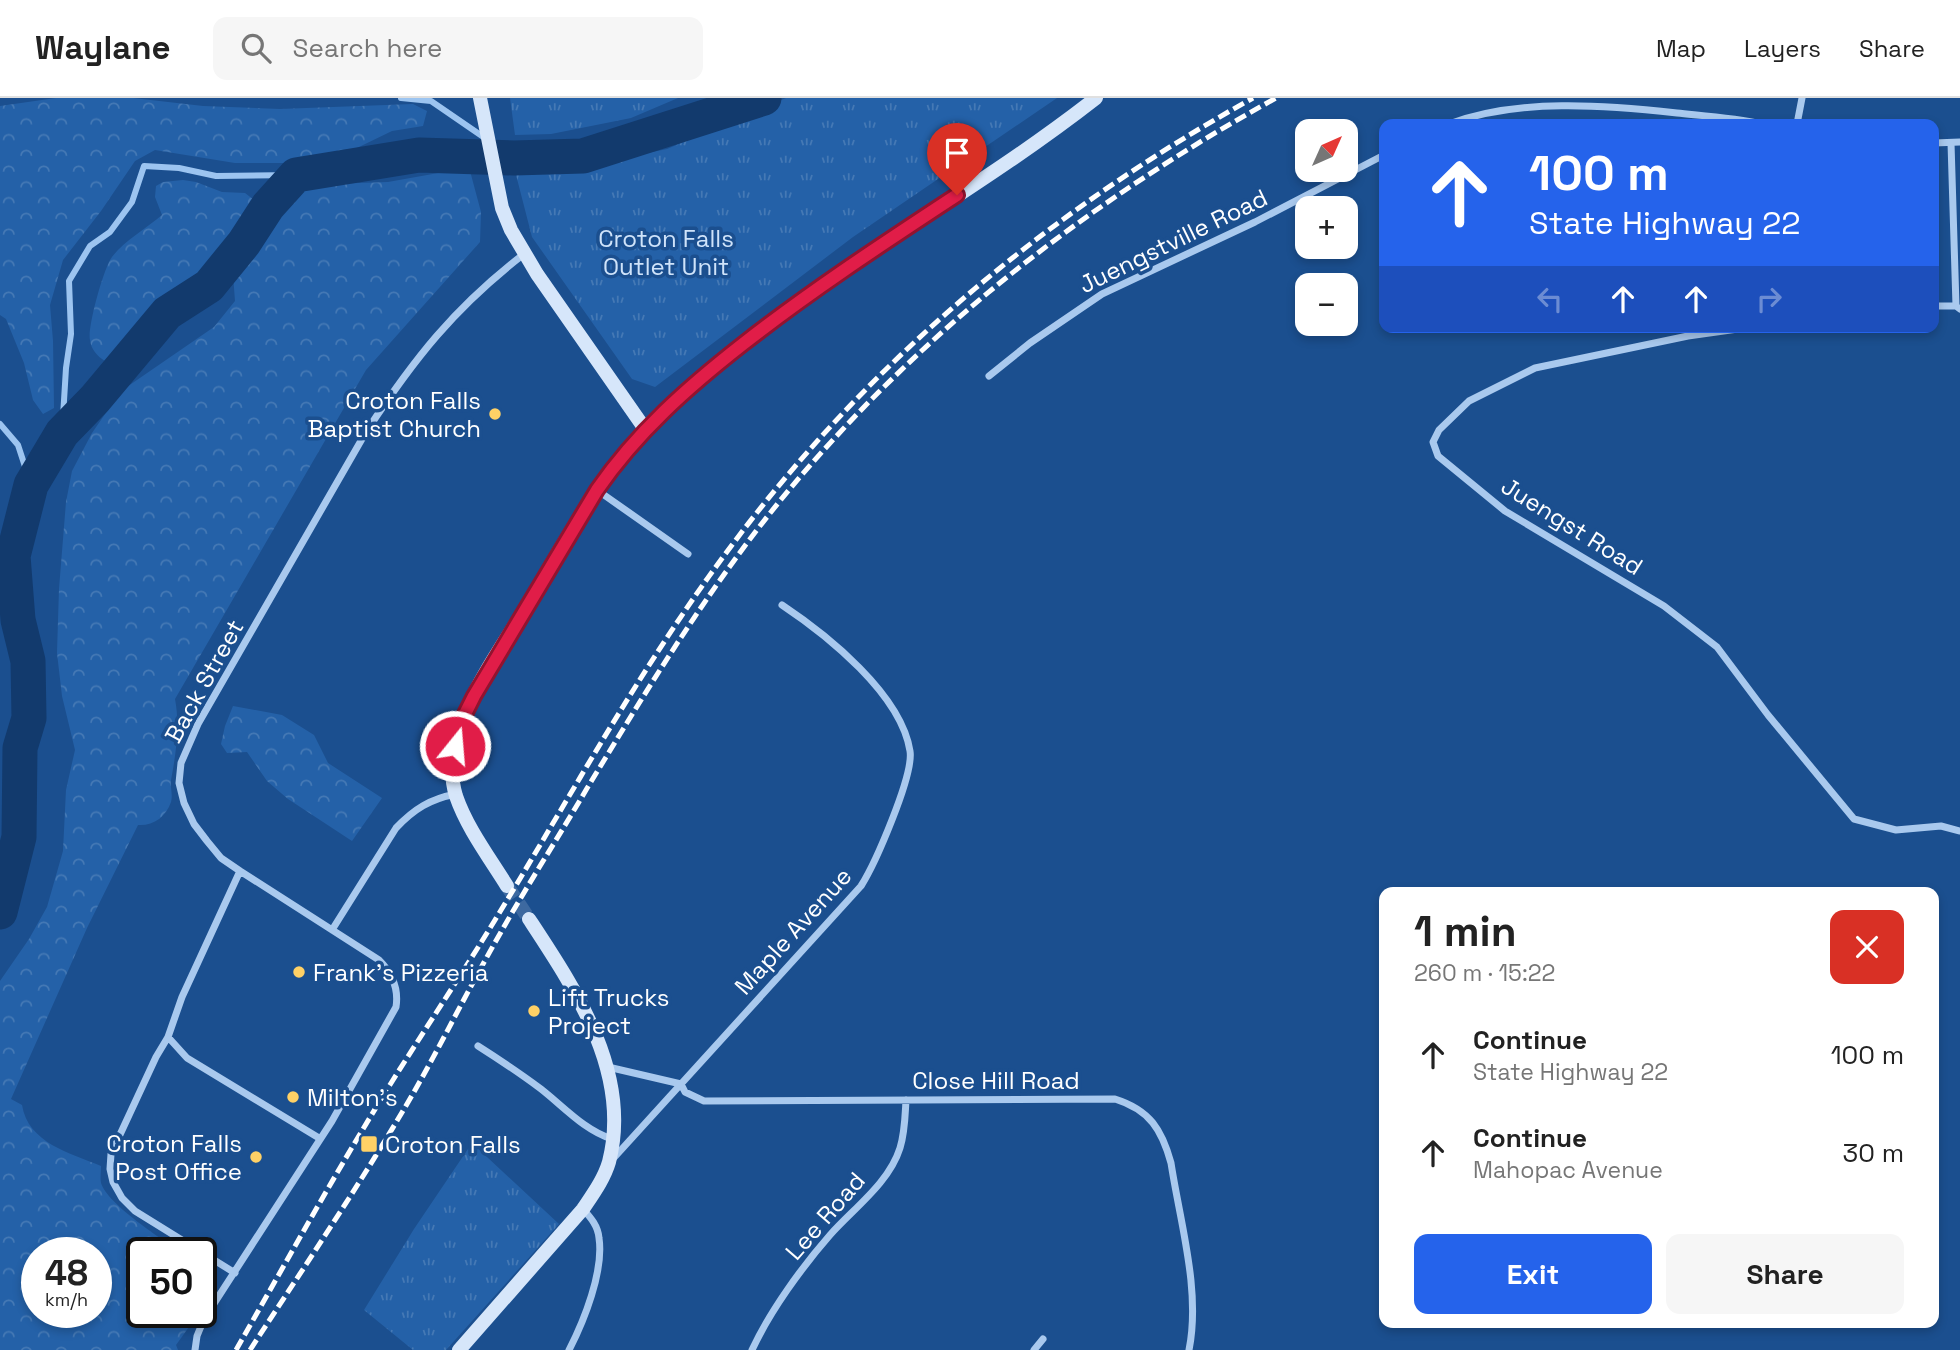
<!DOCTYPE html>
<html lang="en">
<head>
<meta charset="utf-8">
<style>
  :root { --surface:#fff; --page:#f6f6f6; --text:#222; --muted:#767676; --line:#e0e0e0; --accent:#2563eb }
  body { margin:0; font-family:"Space Grotesk",sans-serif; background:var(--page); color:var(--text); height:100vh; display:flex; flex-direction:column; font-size:26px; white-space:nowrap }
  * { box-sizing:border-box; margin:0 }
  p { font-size:23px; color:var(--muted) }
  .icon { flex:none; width:38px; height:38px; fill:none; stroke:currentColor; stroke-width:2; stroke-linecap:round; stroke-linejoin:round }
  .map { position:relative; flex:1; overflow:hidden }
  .panel { position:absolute; left:1379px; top:789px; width:560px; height:441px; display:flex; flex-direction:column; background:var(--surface); border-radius:14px; box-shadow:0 4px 10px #0003 }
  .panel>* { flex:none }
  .top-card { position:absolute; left:1379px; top:21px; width:560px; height:214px; border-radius:14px; box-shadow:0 4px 10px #0003; background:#2563eb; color:#fff; overflow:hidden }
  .needle { width:46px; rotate:45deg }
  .tools { position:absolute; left:1295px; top:21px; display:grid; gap:14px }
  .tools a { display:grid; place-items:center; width:63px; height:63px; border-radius:14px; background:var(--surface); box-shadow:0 4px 10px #0003; font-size:35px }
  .speed { position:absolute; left:21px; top:1139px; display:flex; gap:14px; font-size:35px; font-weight:700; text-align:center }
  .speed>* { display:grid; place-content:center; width:91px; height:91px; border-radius:50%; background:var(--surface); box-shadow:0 4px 10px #0003; line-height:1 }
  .speed small { font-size:18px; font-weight:400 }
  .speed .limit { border:4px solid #111; border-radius:10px; background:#fff; color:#111 }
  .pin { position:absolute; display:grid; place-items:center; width:60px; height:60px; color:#fff; margin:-72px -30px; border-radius:50% 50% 50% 0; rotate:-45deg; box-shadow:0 0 7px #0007 }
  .pin .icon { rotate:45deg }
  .me { position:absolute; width:77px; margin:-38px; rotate:17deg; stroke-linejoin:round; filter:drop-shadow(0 0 5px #0008) }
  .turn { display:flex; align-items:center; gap:24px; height:147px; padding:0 35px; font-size:32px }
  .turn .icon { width:91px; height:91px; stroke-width:2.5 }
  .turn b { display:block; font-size:49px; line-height:60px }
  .lanes { display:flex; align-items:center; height:66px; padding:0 35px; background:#0003; justify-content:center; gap:35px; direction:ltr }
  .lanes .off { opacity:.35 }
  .round { display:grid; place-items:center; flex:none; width:74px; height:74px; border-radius:14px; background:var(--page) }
  .summary { display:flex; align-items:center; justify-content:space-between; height:119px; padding:0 35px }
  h1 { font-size:42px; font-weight:700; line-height:52px }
  .primary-button { display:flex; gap:14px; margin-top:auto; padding:14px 35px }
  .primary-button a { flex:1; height:80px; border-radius:14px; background:var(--accent); color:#fff; font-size:28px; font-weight:700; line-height:80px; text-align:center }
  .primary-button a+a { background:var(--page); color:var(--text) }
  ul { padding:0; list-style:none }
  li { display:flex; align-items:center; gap:21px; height:98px; padding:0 35px }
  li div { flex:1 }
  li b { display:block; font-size:26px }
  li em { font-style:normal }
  header { display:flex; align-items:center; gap:42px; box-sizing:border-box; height:98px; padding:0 35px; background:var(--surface); border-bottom:2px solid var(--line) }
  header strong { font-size:33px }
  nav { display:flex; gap:38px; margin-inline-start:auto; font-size:24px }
  .search { width:490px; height:63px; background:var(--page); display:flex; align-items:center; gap:18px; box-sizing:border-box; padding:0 24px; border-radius:14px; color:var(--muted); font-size:26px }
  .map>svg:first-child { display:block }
</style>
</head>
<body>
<header>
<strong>Waylane</strong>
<div class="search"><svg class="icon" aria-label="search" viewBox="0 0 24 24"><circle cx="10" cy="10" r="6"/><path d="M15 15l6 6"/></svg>Search here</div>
<nav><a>Map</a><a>Layers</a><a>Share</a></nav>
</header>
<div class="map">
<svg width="1960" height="1252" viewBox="0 0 1960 1252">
  <defs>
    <pattern id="grass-tufts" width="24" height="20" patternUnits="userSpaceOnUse" patternTransform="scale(1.75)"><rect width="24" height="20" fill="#2461a8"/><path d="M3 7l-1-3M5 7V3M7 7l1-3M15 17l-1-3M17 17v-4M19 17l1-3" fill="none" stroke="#4579b5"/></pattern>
    <pattern id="forest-crowns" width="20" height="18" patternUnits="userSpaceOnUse" patternTransform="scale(1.75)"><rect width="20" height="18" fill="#2461a8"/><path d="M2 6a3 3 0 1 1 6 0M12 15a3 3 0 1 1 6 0" fill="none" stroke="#4579b5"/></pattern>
  </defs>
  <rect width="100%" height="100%" fill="#1b4f8f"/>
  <path fill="url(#grass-tufts)" d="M510,0H678L631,20L551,36L515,37Z
    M786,0H1057L853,139L655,289L632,281L532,139L514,69L561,73L667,51Z
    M472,1045L559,1126L446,1252H413L364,1212L414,1131Z"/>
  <path fill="url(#forest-crowns)" fill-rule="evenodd" d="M56,0H133L203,8L280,11L413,6L427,13L423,28L392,33L332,62L289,65H235L155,52L135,63L101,113L63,162L50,207L53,243L54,310L43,316L33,302L24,265L6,221L0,217V8Z
    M470,73L481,114L480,144L366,272L175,601C180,627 176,656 171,682C170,689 173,697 171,704C166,719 153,728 138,727L87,830L11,1001L22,1007C28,1045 70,1055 101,1068C101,1073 100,1081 101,1085C107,1106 164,1143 183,1155H142V1214L199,1215L176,1247L178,1252H0V883L29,841L47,809L63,753L66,692L75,652L62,598L57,555L59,491L66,404L72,373L92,335L121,293L214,229L235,203L233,176L260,144L280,110L301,87L388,84L444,74ZM96,1155V1214H37V1155Z
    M183,82L196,84L222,94L245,95L254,102L240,131L216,161L154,208L141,229L105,263C97,258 91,251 90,242C87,230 104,169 112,159C124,143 147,130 162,117L155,99L156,88L163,84Z
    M233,608L282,617L314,637L328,665L382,700L352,743L288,701L267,683L247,654L227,655L221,646L225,628Z"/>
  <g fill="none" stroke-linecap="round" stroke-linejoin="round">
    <path stroke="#9cc4f0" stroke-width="6" d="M401,0L431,3L514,60
      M0,326L18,347L31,387
      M62,335L66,270L71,236L69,183L90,148L110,134L132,104L144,68L179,70L216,78L296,77"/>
    <path stroke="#123a6d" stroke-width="35" d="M0,814L19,739L20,650L29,620L28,563L18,522L13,458L31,387L62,335L95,301L167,215L209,188L244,145L268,108L296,77L419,57L514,60L583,58L764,0"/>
    <path stroke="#3d69a0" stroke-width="14" stroke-dasharray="14 7" stroke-linecap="butt" d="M507,788L529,821"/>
    <path stroke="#a9c9ee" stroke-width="7" d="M1449,26C1518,0 1605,7 1677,15C1706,18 1735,20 1763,26
      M1797,26L1802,0
      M1934,45L1960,44
      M1951,45L1956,208
      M1934,208H1956L1960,211
      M1752,229L1688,238L1535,270L1469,303L1439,332L1433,344L1438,358L1505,413L1664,508L1717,549L1768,617L1854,721L1896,732L1941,728L1960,733
      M989,278L1030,245L1102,196L1255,124L1384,57
      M597,392L688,456
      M332,832L396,730C414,711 430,701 456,696
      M168,939L187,960L319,1040
      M478,948C500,962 521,976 541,991C564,1009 584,1032 612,1041
      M608,969L681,986L685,994L704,1003L1115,1001C1150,1012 1162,1032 1171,1065C1180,1124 1201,1193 1189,1252
      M611,1063L861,788C875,766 914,677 910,653C901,596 827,537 782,507
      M235,1175L135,1113L122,1100L113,1084L110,1071L111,1056L156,959L168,939L182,899L240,773
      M195,1252L197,1238L204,1221L332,1023L396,909C399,890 392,875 379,862L240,773L221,760L207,743L194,726L184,705L179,685L181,665L198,626L366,334C414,261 454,210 524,156
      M569,1252C584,1223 604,1173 599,1140C598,1128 591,1120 583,1111
      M752,1252C770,1213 802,1169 830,1137C854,1110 889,1085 900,1050C905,1034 905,1018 906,1002
      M1034,1252L1043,1241"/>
    <path stroke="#d6e6fa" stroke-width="14" d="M480,0L502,110L511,132L537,176L645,331
      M507,788C489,759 467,730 456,698C436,634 498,557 529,504C564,445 597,383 644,332C672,302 706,276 738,250C852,159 981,90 1096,0
      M459,1252L583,1111C593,1096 604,1081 609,1064C632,975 575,891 529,821"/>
    <path stroke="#fff" stroke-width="5" stroke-dasharray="12 5" stroke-linecap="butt" d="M236,1252C288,1161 338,1070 393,982C427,928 462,876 495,822C572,696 643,565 732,447C871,261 1051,112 1253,0
      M250,1252C306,1166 363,1082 414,994C444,941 471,886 501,834C528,786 558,740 586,692C646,593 706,494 779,404C917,236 1086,105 1276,0"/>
  </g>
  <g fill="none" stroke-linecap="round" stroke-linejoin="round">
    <defs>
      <path id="route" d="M455,648L461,624L474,598L597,392C637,334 688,289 743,246C812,192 884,145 957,97"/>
    </defs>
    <use href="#route" stroke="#92132f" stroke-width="18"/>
    <use href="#route" stroke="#e11d48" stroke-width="12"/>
  </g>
  <g fill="#ffd166" stroke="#1b4f8f" stroke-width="2.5">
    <circle cx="495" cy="316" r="7"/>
    <circle cx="299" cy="874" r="7"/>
    <circle cx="534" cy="913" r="7"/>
    <circle cx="293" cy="999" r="7"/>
    <rect x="360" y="1037" width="18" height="18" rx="3.5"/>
    <circle cx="256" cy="1059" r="7"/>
  </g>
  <g text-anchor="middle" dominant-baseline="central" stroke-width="7" stroke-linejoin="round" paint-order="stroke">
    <g font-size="24" fill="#cfe3fa" stroke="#1b4f8f">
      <text x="666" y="140">Croton Falls<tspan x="666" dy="28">Outlet Unit</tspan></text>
    </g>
    <g font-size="24" fill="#fff" stroke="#1b4f8f">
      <text transform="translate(1173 143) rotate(-26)">Juengstville Road</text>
      <text transform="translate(1572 428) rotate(32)">Juengst Road</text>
      <text transform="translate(204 583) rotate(-61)">Back Street</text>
      <text transform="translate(793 833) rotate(-48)">Maple Avenue</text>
      <text x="996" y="982">Close Hill Road</text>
      <text transform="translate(825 1118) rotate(-49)">Lee Road</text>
    </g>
    <g font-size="24" fill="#fff" stroke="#1b4f8f" text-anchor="start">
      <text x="481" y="302" text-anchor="end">Croton Falls<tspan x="481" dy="28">Baptist Church</tspan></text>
      <text x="313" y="874">Frank's Pizzeria</text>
      <text x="548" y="899">Lift Trucks<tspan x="548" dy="28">Project</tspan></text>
      <text x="307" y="999">Milton's</text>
      <text x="242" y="1045" text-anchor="end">Croton Falls<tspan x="242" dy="28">Post Office</tspan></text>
      <text x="385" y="1046">Croton Falls</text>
    </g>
  </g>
</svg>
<div class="tools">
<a><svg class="needle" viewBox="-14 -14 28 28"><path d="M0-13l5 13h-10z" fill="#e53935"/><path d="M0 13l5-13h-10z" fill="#767676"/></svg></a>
<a>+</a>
<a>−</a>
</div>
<div class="speed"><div>48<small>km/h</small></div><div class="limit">50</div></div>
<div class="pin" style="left:957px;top:97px;background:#d93025"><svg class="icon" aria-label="arrive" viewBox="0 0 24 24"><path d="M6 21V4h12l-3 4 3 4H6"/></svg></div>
<svg class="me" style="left:455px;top:648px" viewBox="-20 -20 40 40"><circle r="17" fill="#e11d48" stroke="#fff" stroke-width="3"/><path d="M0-11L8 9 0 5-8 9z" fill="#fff"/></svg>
<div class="top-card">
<div class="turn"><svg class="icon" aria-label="ahead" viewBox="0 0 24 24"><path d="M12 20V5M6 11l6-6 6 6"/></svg><div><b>100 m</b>State Highway 22</div></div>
<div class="lanes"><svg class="icon off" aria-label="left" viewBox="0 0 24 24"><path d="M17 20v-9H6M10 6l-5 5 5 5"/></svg><svg class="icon" aria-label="ahead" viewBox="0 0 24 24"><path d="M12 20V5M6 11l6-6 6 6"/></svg><svg class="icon" aria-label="ahead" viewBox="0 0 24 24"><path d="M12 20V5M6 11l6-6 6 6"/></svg><svg class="icon off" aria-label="right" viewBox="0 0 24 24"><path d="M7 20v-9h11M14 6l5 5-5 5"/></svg></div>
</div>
<section class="panel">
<div class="summary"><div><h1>1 min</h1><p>260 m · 15:22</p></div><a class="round" style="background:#d93025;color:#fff"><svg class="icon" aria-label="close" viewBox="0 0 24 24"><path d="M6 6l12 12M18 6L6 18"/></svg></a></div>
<ul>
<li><svg class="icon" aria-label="ahead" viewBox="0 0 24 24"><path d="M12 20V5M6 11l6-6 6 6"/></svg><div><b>Continue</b><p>State Highway 22</p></div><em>100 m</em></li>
<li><svg class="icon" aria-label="ahead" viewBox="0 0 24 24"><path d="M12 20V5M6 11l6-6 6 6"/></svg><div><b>Continue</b><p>Mahopac Avenue</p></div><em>30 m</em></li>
</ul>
<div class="primary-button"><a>Exit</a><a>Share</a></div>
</section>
</div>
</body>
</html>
